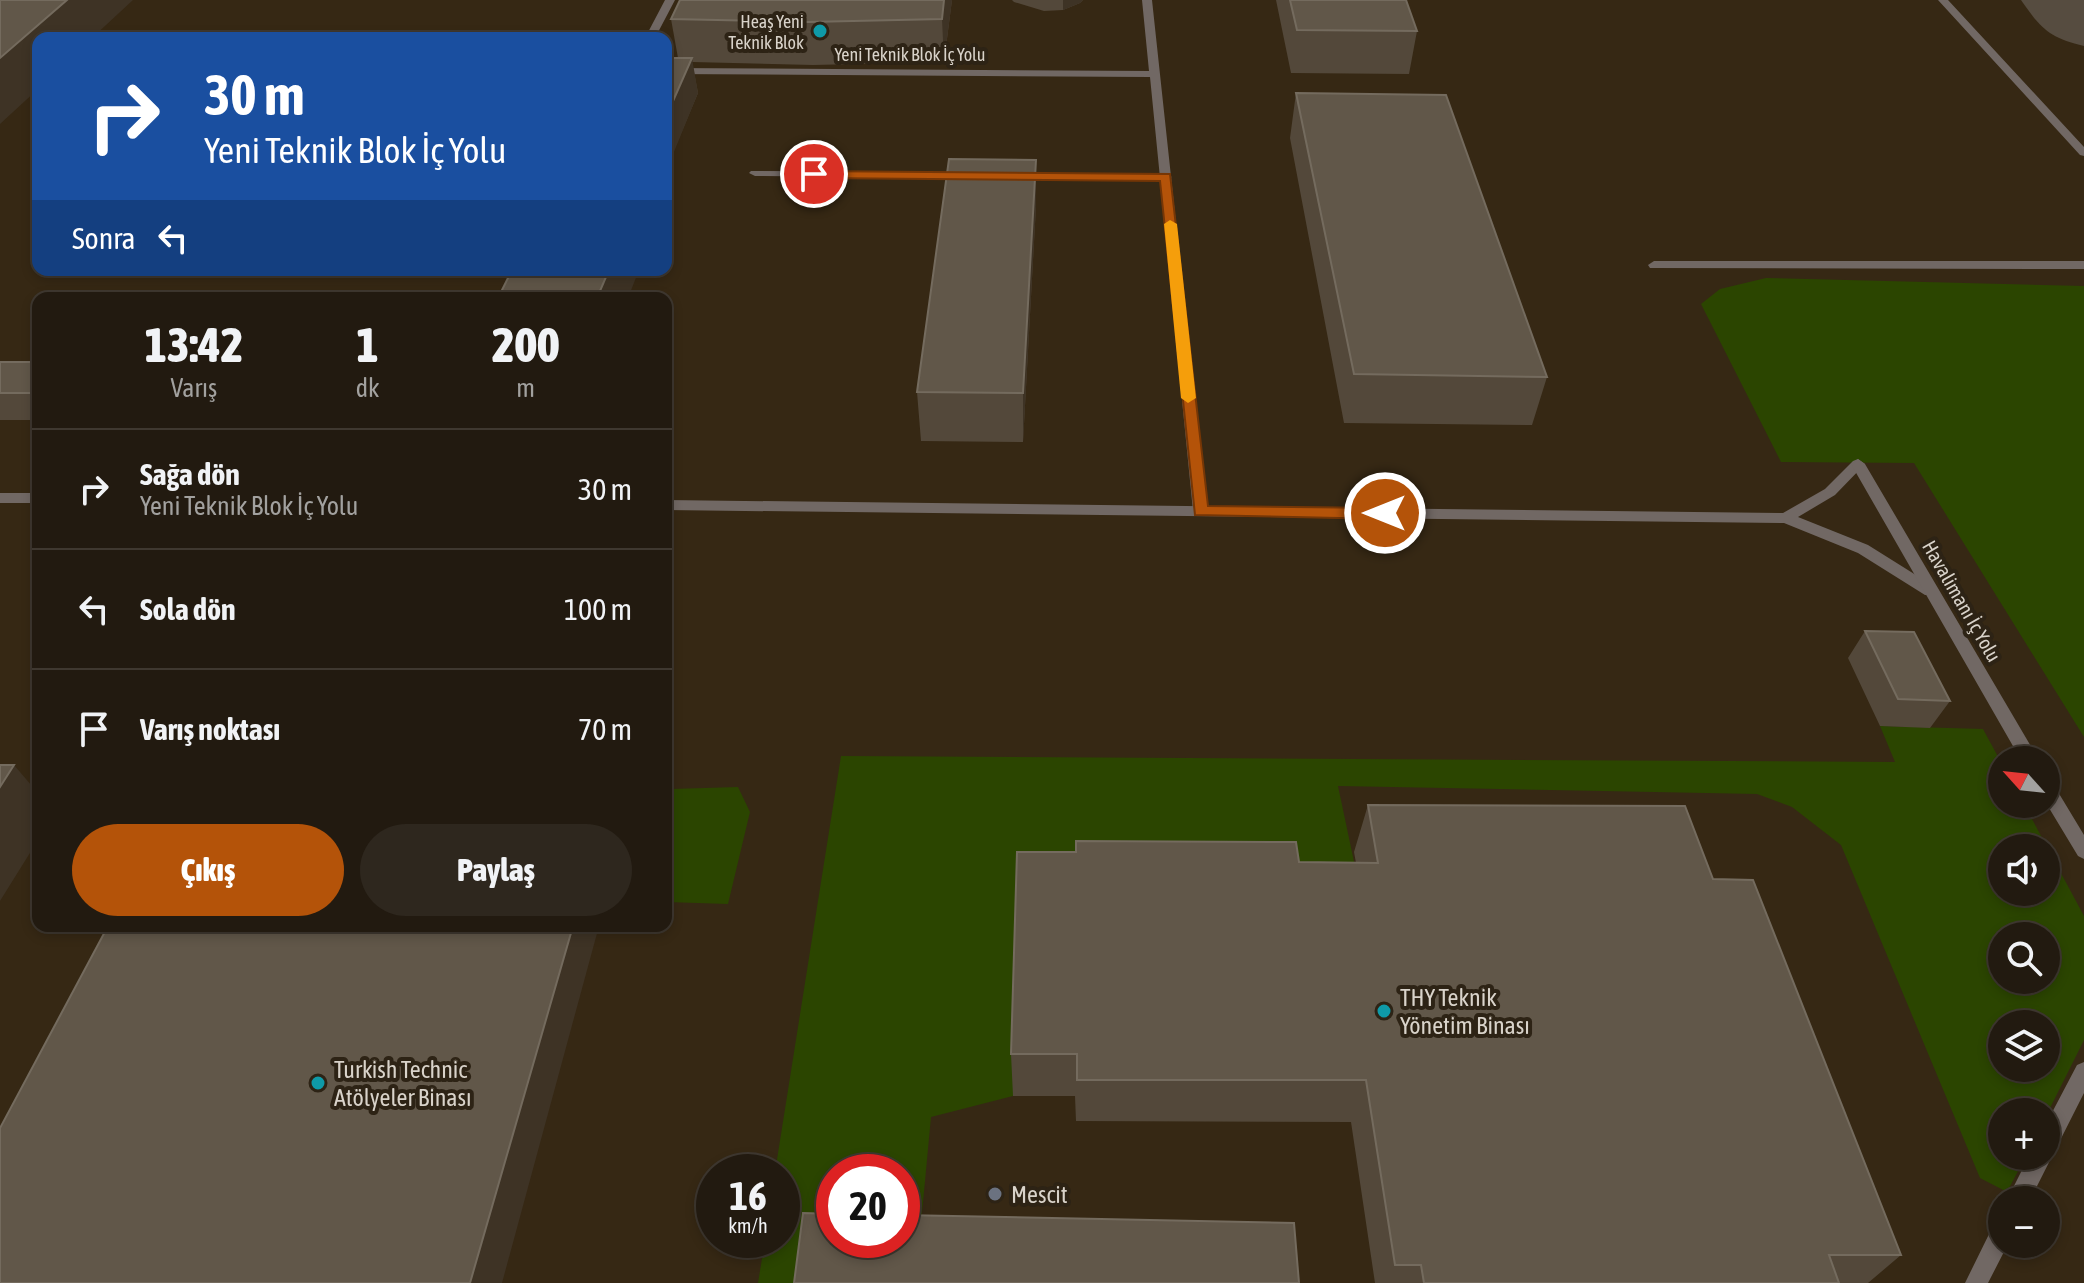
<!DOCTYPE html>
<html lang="tr">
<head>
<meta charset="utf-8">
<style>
  :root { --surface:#221a10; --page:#2e271e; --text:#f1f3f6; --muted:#a2a19f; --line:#3f3830; --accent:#b45309 }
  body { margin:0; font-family:"Asap Condensed",sans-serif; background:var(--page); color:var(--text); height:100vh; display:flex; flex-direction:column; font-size:30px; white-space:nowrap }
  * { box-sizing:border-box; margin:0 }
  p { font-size:26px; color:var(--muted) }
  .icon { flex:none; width:44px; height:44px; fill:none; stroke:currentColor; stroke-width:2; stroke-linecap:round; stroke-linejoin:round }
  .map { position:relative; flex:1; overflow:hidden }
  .sheet { position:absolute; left:32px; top:292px; width:640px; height:640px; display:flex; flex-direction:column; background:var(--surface); border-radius:16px; box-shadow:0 4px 12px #0003,0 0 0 2px var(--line) }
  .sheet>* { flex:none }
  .banner { position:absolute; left:32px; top:32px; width:640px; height:244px; border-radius:16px; box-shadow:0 4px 12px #0003,0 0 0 2px var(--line); background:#1a4fa0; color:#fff; overflow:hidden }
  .needle { width:52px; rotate:297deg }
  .buttons { position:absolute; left:1988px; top:746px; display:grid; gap:16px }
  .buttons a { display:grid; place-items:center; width:72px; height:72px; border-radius:50%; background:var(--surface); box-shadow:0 4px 12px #0003,0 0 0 2px var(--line); font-size:40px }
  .speed { position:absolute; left:696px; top:1154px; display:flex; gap:16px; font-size:40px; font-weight:700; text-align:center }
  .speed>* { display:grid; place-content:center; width:104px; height:104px; border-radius:50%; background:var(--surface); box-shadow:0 4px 12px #0003,0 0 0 2px var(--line); line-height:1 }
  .speed small { font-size:20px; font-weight:400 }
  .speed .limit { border:12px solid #d22; background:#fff; color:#111 }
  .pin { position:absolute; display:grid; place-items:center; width:68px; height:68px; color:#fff; margin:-34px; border:4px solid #fff; border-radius:50%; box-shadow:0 2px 8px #0007 }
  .me { position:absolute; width:88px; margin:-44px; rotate:270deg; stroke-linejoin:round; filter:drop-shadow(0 0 6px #0008) }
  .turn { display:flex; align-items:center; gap:28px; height:168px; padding:0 40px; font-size:36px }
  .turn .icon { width:104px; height:104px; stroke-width:2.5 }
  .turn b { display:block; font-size:56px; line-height:68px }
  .then { display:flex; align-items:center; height:76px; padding:0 40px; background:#0003; gap:16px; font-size:30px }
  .eta { display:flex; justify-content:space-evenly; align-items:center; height:136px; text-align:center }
  .eta b { font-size:48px; font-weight:800; line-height:56px }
  .cta { display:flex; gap:16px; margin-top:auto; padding:16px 40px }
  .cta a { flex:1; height:92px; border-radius:48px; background:var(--accent); color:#fff; font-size:32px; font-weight:800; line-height:92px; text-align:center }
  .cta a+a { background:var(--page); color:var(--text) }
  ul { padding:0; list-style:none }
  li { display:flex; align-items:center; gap:24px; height:120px; padding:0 40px; border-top:2px solid var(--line) }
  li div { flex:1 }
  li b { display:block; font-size:30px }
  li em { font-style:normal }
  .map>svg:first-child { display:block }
</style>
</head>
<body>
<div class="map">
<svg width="2084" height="1283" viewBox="0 0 2084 1283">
  <rect width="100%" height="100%" fill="#2d2315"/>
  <path fill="#362814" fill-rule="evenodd" d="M0,0H2084V1283H0ZM38,38H666V270H38ZM38,298H666V926H38ZM2002,760H2046V804H2002ZM2002,848H2046V892H2002ZM2002,936H2046V980H2002ZM2002,1024H2046V1068H2002ZM2002,1112H2046V1156H2002ZM714,1172H782V1240H714ZM834,1172H902V1240H834ZM2002,1200H2046V1244H2002Z"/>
  <path fill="#2b4500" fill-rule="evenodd" d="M1766,278L2084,286V737L1914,463L1781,462L1701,304L1720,289Z
    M1880,726L1983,729L2002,764V804H2024L2084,916V1040L2046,1116V1112H2002V1156H2026L2007,1192L1980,1178L1841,845L1792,807L1757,794L1338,786L1364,909L1018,899L1013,1096L931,1117L919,1245L808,1283H758L765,1240H782V1172H775L841,756L1895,762ZM2002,848H2046V892H2002ZM2002,936H2046V980H2002ZM2002,1024H2046V1068H2002ZM834,1172H902V1240H834Z
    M738,787L750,812L728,904L666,902V806L671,789Z"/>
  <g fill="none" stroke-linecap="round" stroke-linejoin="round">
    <path fill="#564c40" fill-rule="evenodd" d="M2021,0H2084V46C2050,38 2041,29 2021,0Z"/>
    <path fill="#716864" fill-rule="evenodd" d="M1938,0H1948L2084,147V156L2080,155Z
      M751,171L968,172L974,175L968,178L755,176L749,173Z
      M1011,174H1166L1172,177L1166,180L1015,179L1009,176Z
      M1654,261H2084V269L1650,268L1648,265Z
      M1858,459L1865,464L1835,495L1798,517L1868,545L1935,587L1938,591L1935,595H1925L1858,553L1784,523L666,510V500L1783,513L1825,489L1853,461Z
      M0,493H38V503H0Z
      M2084,1062V1093L2030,1200H2007L2029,1156H2046V1124L2077,1065Z
      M2002,1221V1244H2008L1988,1283H1965L1994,1224Z"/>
    <path fill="#716864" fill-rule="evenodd" d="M665,0H675L655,38H645Z
      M1142,0H1152L1207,511L1200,516L1193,511L1150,77L666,74V68L1149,71Z
      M1858,459L1865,464L2039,760H2021L1851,464Z
      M2046,780L2052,782L2084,835V859L2078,856L2046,803Z"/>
  </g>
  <path fill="#53483a" d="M952,0L944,62L813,65L692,62L698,93L666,169V58H678L671,19Z
    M1012,0H1083L1080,3L1063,10L1044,11L1014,2Z
    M1276,0H1406L1417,31L1409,74L1291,73Z
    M1296,93L1547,377L1532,425L1344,423L1290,138Z
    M1036,206L1023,442L921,441L917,392Z
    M0,362H38V420H0Z
    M1865,631L1950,701L1930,728L1880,726L1848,658Z
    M1368,805L1713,879L1901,1255L1868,1283H1375L1351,1122L1076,1121L1075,1096H1013L1011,1054L1299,862L1356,863L1354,852Z"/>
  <path fill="#3e3325" d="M67,0H133L92,38H38V89L0,124V58Z
    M944,0H952L944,62L942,19Z
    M1063,0H1083L1080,3L1063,10Z
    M692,58L698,93L667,169L666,117Z
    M1036,160V206L1023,442V393Z
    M609,270H639L628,298H597Z
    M14,765L38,793V840L0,901V787Z
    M573,926H599L502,1283H470Z"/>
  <path fill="#615749" stroke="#746b5e" stroke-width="2" d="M0,0H67L0,58Z
    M680,0H944L942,19L808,22L671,19Z
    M1290,0H1406L1417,31L1297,30Z
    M666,58H692L666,117Z
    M1296,93L1446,95L1547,377L1354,374Z
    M949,159L1036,160L1023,393L917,392Z
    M512,270H609L597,298H498Z
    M0,362H38V393H0Z
    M1865,631L1914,632L1950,701L1898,699Z
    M0,765H14L0,787Z
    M1368,805L1685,806L1713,879L1753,880L1901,1255H1829L1839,1283H1424L1421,1265H1395L1366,1080H1077V1054H1011L1017,852H1076V841L1296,842L1299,862L1378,863Z
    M108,926H573L470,1283H0V1128Z
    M803,1213L834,1214V1240H902V1215L1294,1223L1299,1283H794Z"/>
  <path fill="#b45309" stroke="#753606" stroke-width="2" d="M810,171L1170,174L1208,506L1385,508L1394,513L1385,519L1195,515L1160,181L814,178L808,174Z"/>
  <path fill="#f59e0b" d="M1170,220L1177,224L1196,398L1188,403L1181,398L1164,224Z"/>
  <g fill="#0f9aa8" stroke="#2d2315" stroke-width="3">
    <circle cx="820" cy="31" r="8"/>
    <circle cx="1384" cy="1011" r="8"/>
    <circle cx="318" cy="1083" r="8"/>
  </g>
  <circle fill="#6b7280" stroke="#2d2315" stroke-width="3" cx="995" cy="1194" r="8"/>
  <g text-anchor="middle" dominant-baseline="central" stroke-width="8" stroke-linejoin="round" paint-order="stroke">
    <g font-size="18" fill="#d9d3ca" stroke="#2d2315" text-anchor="end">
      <text x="804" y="21">Heaş Yeni<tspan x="804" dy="21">Teknik Blok</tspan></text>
    </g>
    <g font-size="18" fill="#d9d3ca" stroke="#2d2315">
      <text x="910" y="54">Yeni Teknik Blok İç Yolu</text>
    </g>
    <g font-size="20" fill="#d9d3ca" stroke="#2d2315">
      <text transform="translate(1962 601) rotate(60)">Havalimanı İç Yolu</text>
    </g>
    <g font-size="24" fill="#d9d3ca" stroke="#2d2315" text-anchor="start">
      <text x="1400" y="997">THY Teknik<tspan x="1400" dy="28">Yönetim Binası</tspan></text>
      <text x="334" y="1069">Turkish Technic<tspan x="334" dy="28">Atölyeler Binası</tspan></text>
      <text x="1011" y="1194">Mescit</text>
    </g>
  </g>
</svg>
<div class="buttons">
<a><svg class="needle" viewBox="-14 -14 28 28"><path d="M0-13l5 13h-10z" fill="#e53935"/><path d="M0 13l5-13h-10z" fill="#a2a19f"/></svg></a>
<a><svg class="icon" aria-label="sound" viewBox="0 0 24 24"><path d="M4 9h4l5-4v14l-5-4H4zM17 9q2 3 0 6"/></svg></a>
<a><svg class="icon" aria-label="search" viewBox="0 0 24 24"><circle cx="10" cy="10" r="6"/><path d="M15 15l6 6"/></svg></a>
<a><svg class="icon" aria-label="layers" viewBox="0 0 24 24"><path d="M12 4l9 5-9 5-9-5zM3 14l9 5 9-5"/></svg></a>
<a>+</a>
<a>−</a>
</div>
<div class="speed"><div>16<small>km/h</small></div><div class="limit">20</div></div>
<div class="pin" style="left:814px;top:174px;background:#d93025"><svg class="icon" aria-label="arrive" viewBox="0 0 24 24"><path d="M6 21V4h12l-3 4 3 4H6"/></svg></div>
<svg class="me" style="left:1385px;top:513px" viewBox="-20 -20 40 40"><circle r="17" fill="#b45309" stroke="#fff" stroke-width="3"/><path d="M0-11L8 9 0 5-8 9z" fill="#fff"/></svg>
<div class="banner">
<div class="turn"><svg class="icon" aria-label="right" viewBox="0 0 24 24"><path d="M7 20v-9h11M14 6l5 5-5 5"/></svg><div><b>30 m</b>Yeni Teknik Blok İç Yolu</div></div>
<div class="then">Sonra<svg class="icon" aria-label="left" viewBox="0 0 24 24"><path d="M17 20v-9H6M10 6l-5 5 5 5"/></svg></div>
</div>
<section class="sheet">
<div class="eta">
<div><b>13:42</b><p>Varış</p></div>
<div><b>1</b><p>dk</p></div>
<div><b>200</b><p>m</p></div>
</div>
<ul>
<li><svg class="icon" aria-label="right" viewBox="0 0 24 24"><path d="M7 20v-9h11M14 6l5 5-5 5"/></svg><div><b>Sağa dön</b><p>Yeni Teknik Blok İç Yolu</p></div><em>30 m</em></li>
<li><svg class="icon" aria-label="left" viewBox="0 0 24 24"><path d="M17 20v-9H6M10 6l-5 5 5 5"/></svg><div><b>Sola dön</b></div><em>100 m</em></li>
<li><svg class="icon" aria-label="arrive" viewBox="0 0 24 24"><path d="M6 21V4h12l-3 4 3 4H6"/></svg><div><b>Varış noktası</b></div><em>70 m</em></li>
</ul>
<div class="cta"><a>Çıkış</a><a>Paylaş</a></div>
</section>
</div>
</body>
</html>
